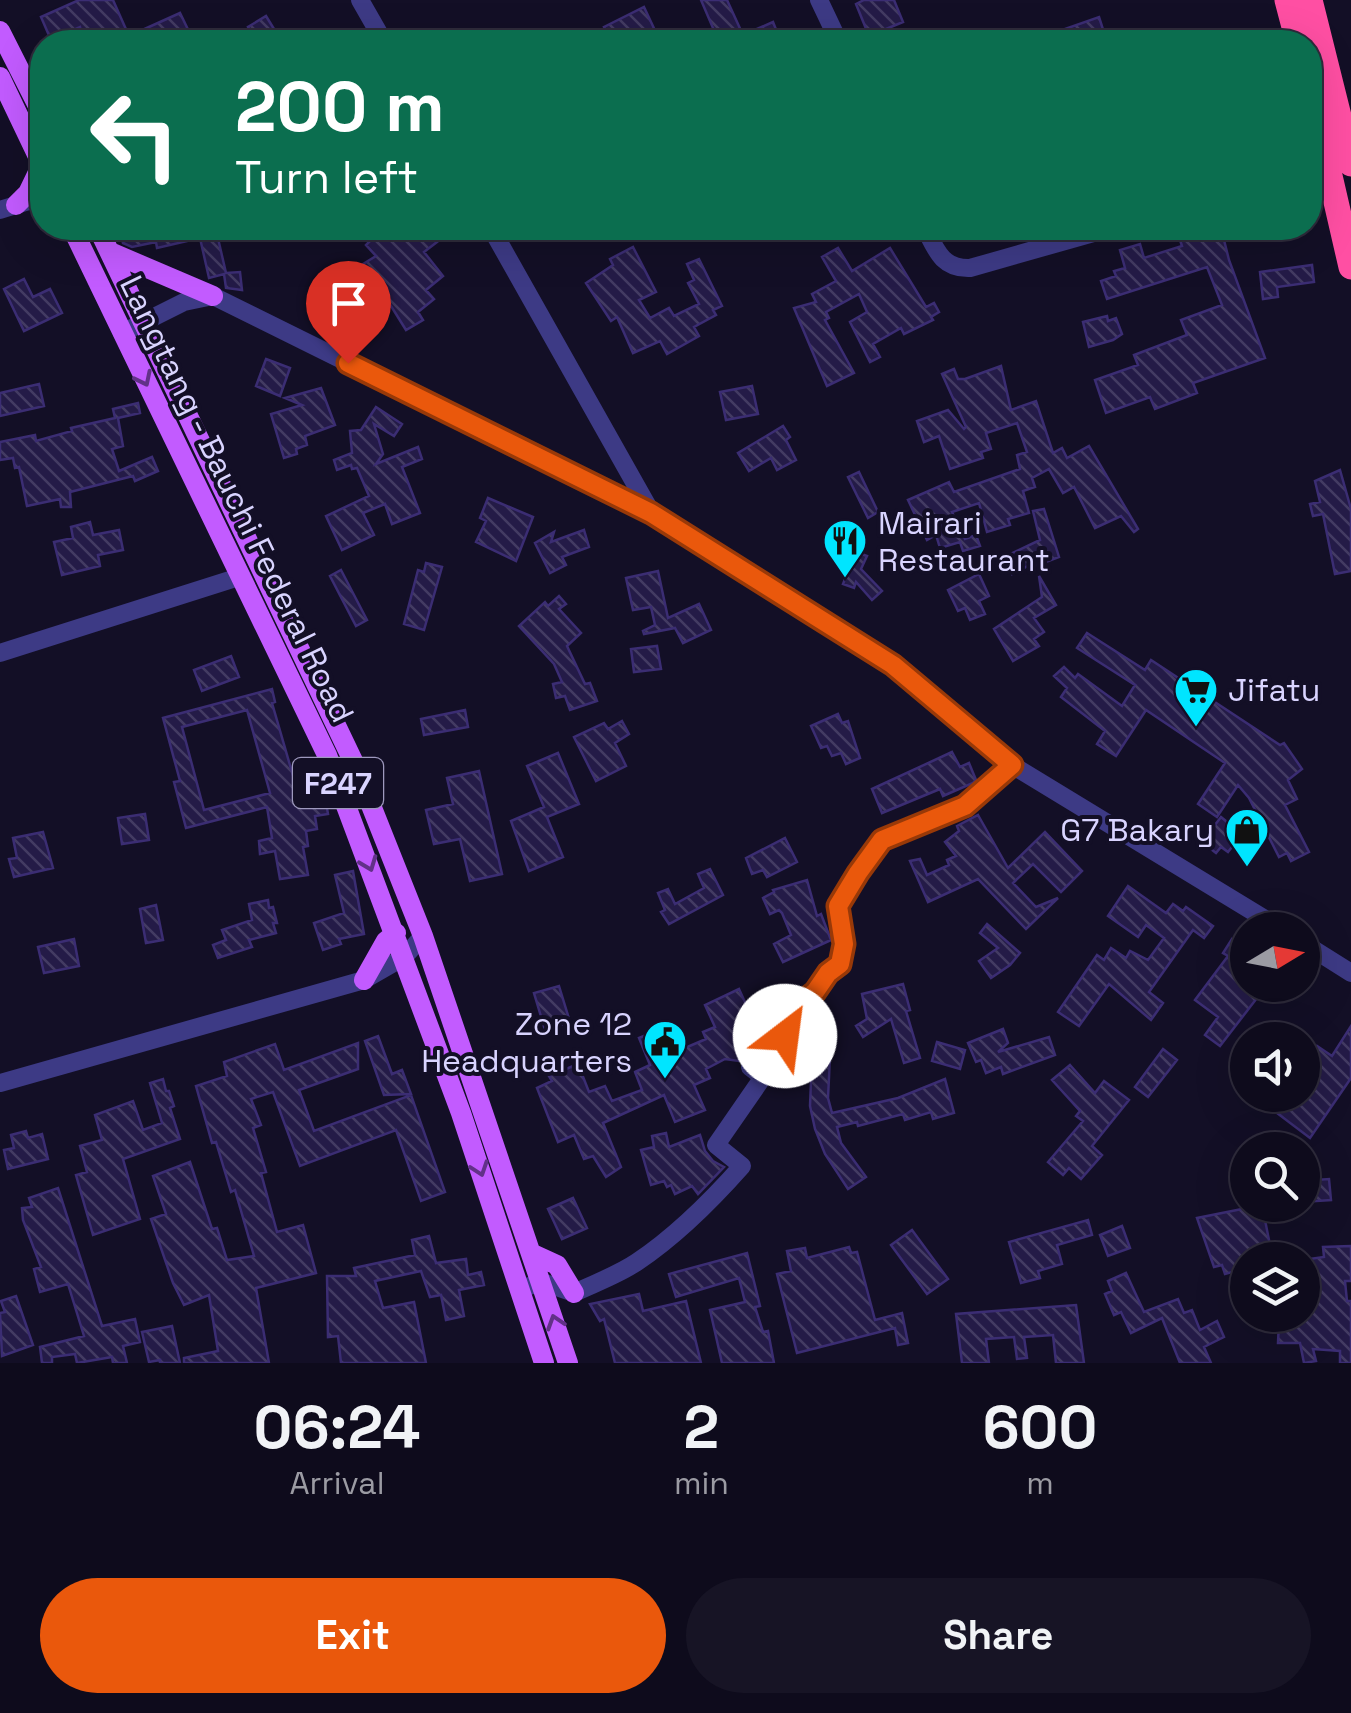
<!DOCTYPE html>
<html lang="en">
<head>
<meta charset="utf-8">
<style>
  :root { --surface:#0e0b1c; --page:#171425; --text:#f1f3f6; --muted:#9b9ba3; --line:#2e2b3b; --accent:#ea580c }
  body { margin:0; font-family:"Space Grotesk",sans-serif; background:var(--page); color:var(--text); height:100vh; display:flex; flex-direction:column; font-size:38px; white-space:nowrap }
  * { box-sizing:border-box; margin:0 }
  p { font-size:32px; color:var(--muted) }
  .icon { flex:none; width:55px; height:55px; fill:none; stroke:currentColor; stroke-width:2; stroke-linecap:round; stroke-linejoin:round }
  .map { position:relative; height:1363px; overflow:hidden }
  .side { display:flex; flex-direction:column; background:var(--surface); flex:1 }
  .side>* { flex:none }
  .guide { position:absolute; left:30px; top:30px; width:1292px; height:210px; border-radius:40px; box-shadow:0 10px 40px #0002,0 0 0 2px var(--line); background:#0b6e4f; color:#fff; overflow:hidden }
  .needle { width:65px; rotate:80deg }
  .tools { position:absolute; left:1230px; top:912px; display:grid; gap:20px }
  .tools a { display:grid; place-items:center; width:90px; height:90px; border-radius:50%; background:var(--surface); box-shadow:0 10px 40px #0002,0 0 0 2px var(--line); font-size:50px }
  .pin { position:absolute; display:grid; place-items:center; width:85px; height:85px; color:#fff; margin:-102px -42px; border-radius:50% 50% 50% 0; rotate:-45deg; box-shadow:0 0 10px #0007 }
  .pin .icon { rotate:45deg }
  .me { position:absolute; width:110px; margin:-55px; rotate:30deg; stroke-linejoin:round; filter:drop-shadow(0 0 8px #0008) }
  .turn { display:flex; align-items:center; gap:35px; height:210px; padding:0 40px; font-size:45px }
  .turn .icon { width:130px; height:130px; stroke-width:2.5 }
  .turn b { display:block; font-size:70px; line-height:85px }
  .eta { display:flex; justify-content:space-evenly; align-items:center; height:170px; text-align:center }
  .eta b { font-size:60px; font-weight:800; line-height:70px }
  .button { display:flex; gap:20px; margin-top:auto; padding:20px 40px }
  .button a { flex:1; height:115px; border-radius:60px; background:var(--accent); color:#fff; font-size:40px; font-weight:800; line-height:115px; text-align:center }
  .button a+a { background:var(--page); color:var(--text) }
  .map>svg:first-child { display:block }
</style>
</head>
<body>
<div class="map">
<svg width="1351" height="1363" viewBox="0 0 1351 1363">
  <defs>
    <pattern id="building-back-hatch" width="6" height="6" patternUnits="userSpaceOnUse" patternTransform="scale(2.5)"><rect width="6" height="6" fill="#241b47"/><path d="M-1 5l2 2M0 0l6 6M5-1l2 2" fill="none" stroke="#433b63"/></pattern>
  </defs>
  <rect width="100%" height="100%" fill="#130f26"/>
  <path fill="url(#building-back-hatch)" stroke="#3b2d73" stroke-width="2.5" fill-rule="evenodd" d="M79,0H113L129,36L180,13L194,42H84L80,27L51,40L41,17Z
    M701,0H727L743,35L773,22L781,42H719Z
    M864,0H894L903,22L869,36L856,4Z
    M644,7L658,37L647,42H612L604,27Z
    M266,16L282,42H257L248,27Z
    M1099,17L1107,42H1086L1084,35L1064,42H1028Z
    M128,228H227V232L217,234L226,273L240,272L242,290L226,288L224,274L209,278L200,238L157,248L156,242L132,247L123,243L120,229Z
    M376,228H425L437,242L424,252L443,276L426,290L434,299L418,312L423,320L406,330L391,306L376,316L369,304L376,300L364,280L355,286L347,274L376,256L366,245L374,237L370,232Z
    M1199,231L1201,238L1222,232L1229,260L1265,358L1193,383L1197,393L1155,409L1150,397L1106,413L1095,380L1138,365L1134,355L1187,335L1181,320L1222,305L1207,267L1107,299L1101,281L1116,276L1114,271L1125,268L1120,250L1140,244L1144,258L1182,246L1179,237Z
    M633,247L656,292L639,300L650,318L669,308L674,316L699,304L688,283L694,280L687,264L699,259L722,306L713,310L716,315L694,327L699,336L667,354L660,341L633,353L617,317L611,321L586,283L613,265L610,259Z
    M838,248L852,271L890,248L926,307L934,303L939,312L931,317L933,320L904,334L901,328L873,344L880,357L870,362L850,322L867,312L859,294L826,312L829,318L825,320L854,373L827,386L794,308L816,302L812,294L836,281L822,257Z
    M1312,265L1314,282L1277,287L1278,297L1263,299L1260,272Z
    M24,279L33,297L50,289L62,313L24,331L4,289Z
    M1107,316L1108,321L1116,318L1122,334L1113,340L1089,347L1083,322Z
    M266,359L290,368L280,396L256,386Z
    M1001,366L1011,410L1036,401L1053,453L1062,448L1067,458L1089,446L1138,529L1134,532L1121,516L1095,528L1074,487L1063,493L1049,469L1032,478L1035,487L1023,491L1029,513L1008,519L1010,525L987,532L979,503L952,512L965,539L976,535L980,546L963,551L960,542L940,548L936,535L927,540L908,500L949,482L954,492L1020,469L1017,455L1027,452L1017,423L986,433L991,449L981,452L983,458L950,469L939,436L924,442L917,421L948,410L964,429L966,427L942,374L954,369L958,379H965Z
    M39,384L44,406L0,416V393Z
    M752,386L758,414L726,420L720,392Z
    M321,388L335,425L305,436L307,445L296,449L297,454L284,458L271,414L302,405L285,398Z
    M138,403L140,413L118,418L123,446L112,449L119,471L152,457L158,471L135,481L133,476L70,492L71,507H61L60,499L27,506L19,467L15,468L13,458L0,460V442L35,435L36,441L72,431L71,428L115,418L113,409Z
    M376,407L402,424L394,436L374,424L383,454L376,464L418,447L422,459L402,467L420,513L392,524L385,504L363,513L374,535L342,550L326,516L369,496L357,468L352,469L351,465L337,470L334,460L352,453L350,431L361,430Z
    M783,426L790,437L786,440L796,460L777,470L771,458L749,471L738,453Z
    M1340,470L1351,509V571L1335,574L1323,514L1313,516L1310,504L1320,502L1315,481Z
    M859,472L878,512L868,518L848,477Z
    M488,498L533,517L516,561L476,542L486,521L480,518Z
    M1044,509L1059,557L1035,566L1034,563L1012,574L1004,557L1040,540L1033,511Z
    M90,522L93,535L119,530L123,550L98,555L100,566L62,575L54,542L73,538L71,527Z
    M584,530L589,547L562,557L566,565L550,573L535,543L554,532L551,542Z
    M856,552L867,556L861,569L882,591L872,600L856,582L854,588L843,584Z
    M426,563L442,567L424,630L404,624L418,570L424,572Z
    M341,570L367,620L356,626L330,576Z
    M658,571L668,618L699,604L711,630L683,643L675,628L644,634L643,631L655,625L651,607L633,610L626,578Z
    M979,574L989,596L979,601L985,614L970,620L965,608L958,611L948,590Z
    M1039,576L1056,605L1034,618L1044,632L1034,639L1039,646L1013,661L994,629L1042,597Z
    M559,596L566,604L559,609L581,633L567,646L585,684L590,683L597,701L570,710L565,696L556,698L553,684L562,682L554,664L519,626L545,602L548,606Z
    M1087,633L1145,670L1151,660L1280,745L1284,743L1302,769L1288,780L1297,799L1285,805L1309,852L1291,861L1287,853L1279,857L1249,798L1238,785L1217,817L1198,804L1225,763L1146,710L1116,756L1097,744L1105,731L1061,697L1067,688L1054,676L1064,667L1075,678L1078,674L1122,706L1135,685L1077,648Z
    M657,646L661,669L634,672L631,649Z
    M231,656L239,677L202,691L194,670Z
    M272,689L275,702L272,703L296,786L322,780L328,814L315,816L317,829L306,831L308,846L303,847L308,875L280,879L275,851L260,854L259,841L272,838L267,807L186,828L174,782L180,781L163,718ZM247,710L270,793L204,810L182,727Z
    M465,710L468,727L424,735L421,719Z
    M838,714L842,723L848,721L860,758L846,764L841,753L832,756L827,746L821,748L811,726Z
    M622,721L629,734L615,743L626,766L596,781L574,737L604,723L608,729Z
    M952,752L960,767L969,763L976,780L973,783L943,796L940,789L882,813L872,789Z
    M558,753L579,804L547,817L563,857L529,871L511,821L544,807L527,766Z
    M479,771L502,874L470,881L460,839L434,844L426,810L453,804L447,778Z
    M145,814L149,840L122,844L118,818Z
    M978,815L1008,868L1045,832L1082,871L1061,892L1033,864L1013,883L1036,907L1058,898L1026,929L978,879L928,902L910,861L920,859L927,875L949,865L947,860L956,856L945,842L959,831L957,826Z
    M1221,817L1242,834L1228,852L1221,847L1216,853L1202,842Z
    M43,832L53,868L14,877L9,859L17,858L13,838Z
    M785,838L797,862L767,877L763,870L752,874L746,858Z
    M710,869L723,895L669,924L661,912L665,910L658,893L668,889L675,904L704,888L698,874Z
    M353,871L364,934L339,939L341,944L323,950L314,923L344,913L335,875Z
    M807,880L817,916L821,914L831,940L783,962L774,944L791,935L782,913L779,910L770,914L763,898L774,892L773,890Z
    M1128,886L1166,913L1173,904L1183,911L1186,907L1213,926L1204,938L1193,930L1149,992L1163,1003L1151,1020L1109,984L1079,1026L1058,1012L1097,955L1104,960L1111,948L1126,958L1130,951L1148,960L1164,938L1146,925L1138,937L1108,916Z
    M268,900L269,908L273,907L277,923H273L276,933L249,940L252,947L218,958L213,945L226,940L222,930L252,920L249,904Z
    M156,905L163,940L146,943L140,909Z
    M987,924L1020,953L1010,965L991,978L979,961L998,948L980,933Z
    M74,939L79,966L44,973L38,947Z
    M1232,939L1248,949V985H1267L1220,1046L1205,1035L1218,1017L1195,1000L1228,956L1223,953Z
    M903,984L910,1010L906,1011L920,1058L904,1063L891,1019L863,1037L856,1026L867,1019L862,994Z
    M559,986L570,1022L545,1030L534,993Z
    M739,989L749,1011L759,1007L771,1032L739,1061L725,1059L706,1069L710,1078L694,1085L705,1110L675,1122L664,1095L603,1123L621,1167L606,1177L593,1156L584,1159L574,1135L558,1142L537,1088L552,1081L549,1076L578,1064L589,1092L605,1086L612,1101L642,1090L635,1072L650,1065L639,1038L668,1026L678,1051L706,1039L703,1032L715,1027L705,1005Z
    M1351,1026V1078L1310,1138L1273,1110L1283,1095H1302V1067L1317,1046L1332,1056Z
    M1003,1029L1008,1043L998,1052L1049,1037L1055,1055L1003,1074L1001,1067L986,1073L981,1060L976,1062L968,1043Z
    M378,1036L392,1074L402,1070L411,1094L384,1095L365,1041Z
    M937,1042L965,1050L960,1069L932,1061Z
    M358,1043V1069L299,1090L314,1131L411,1095L445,1192L421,1201L396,1130L300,1166L273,1092L251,1099L261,1125L253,1128L266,1172L261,1173L277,1232L303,1225L316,1273L256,1288L269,1363H184V1358L218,1351L209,1295L184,1305L173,1283L151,1219L166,1214L153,1176L190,1162L212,1229L217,1228L227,1260L254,1256L235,1190L231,1192L216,1142L212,1143L196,1086L227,1076L224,1062L275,1044L284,1070Z
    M1163,1049L1177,1060L1148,1097L1135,1087Z
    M812,1056L830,1057L828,1098L832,1113L898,1098L945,1079L954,1113L933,1119L931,1112L905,1120L903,1114L858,1126L857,1122L837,1127L841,1143L866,1177L848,1189L825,1154L815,1129L810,1106Z
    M1070,1065L1095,1093L1104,1081L1129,1100L1092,1146L1102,1155L1081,1179L1069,1168L1063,1175L1048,1162L1083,1121L1076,1116L1080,1111L1052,1080Z
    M163,1079L166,1091H169L174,1106L170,1108L180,1139L123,1159L140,1219L93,1235L76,1175L87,1172L80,1146L102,1140L95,1115L133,1101L143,1130L162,1123L150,1083Z
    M26,1131L28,1138L42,1134L48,1159L8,1169L4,1150L14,1148L11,1135Z
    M666,1133L669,1147L700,1135L705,1151L713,1161L724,1167L698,1194L692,1186L675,1194L671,1185L667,1187L664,1181L651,1185L641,1150L654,1147L652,1136Z
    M1329,1179L1331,1200L1302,1202V1181Z
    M58,1188L102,1326L135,1319L140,1342L123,1346L127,1363H113L112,1357L77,1363L75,1354L52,1357V1363H42L40,1347L84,1336L68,1284L40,1292L34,1269L41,1267L23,1220L22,1208L32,1207L29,1198Z
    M573,1198L587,1228L562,1239L548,1209Z
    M1262,1205L1273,1260H1248V1263L1242,1264L1243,1269L1225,1274L1222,1265L1214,1267L1197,1218Z
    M1088,1220L1092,1235L1057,1245L1062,1264L1038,1271L1040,1278L1021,1283L1009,1242Z
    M1122,1226L1130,1248L1108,1256L1100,1235Z
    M912,1230L948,1279L927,1294L891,1245Z
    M429,1236L436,1263L466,1259L468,1275L481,1272L484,1285L459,1290L464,1316L446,1320L441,1295L430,1297L421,1271L375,1281L383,1308L414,1302L426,1363H341L338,1336L328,1337L327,1276H356L354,1268L415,1255L412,1240Z
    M1351,1246V1281H1345L1347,1301H1351V1363H1340V1351L1313,1349L1316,1361L1304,1363L1300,1343H1278L1279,1321L1302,1322V1260L1324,1257L1323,1247Z
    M849,1247L851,1253L857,1252L875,1320L902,1313L908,1343L898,1345L895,1328L797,1353L777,1274L791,1271L787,1251L805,1248L807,1258Z
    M747,1253L760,1306L755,1307L763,1332L768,1331L774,1363H722L710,1310L745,1302L739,1278L676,1297L669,1274Z
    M1126,1273L1144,1312L1178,1299L1184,1313L1192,1310L1200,1330L1217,1321L1224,1337L1204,1347L1211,1363H1180L1162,1318L1131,1333L1121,1312L1114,1315L1105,1294L1112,1291L1108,1281Z
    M639,1294L643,1311L686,1301L701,1363H615L604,1319L600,1321L590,1304Z
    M16,1296L33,1345L2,1356L0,1313L5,1312L1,1301Z
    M1076,1305L1084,1363H1056L1053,1335L1024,1337L1027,1358L1017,1359L1014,1337L986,1339L989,1363H962L956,1314Z
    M172,1326L180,1363H160V1360L149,1362L142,1332Z"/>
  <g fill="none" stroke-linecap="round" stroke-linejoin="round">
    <path stroke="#3d3a85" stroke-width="18" d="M360,0L384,42
      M819,0L839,42
      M0,210L42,197
      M491,228L651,512
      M925,228C936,250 942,269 970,268L1111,228
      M122,333L184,302L213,296L651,513L910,677L1012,765L1283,930
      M0,653L239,577
      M1302,942L1351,973
      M0,1083L364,980L404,957L423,936
      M520,1289L542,1282L574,1293C595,1283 618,1275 637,1262C676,1236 711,1201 742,1166L716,1145L763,1077L750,1067L785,1036V1015L815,992L828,973L840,964L844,944L839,906L869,856L883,841L965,806L1012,765"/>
    <path stroke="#c25bff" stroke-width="20" d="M0,31L42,114
      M0,77L42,165
      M16,205L28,193L42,164
      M72,228L327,755L461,1113L544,1363
      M98,228L355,765L423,936L568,1363
      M110,252L213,296
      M364,980L386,941L396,933
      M533,1254L557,1265L574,1293"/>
    <path stroke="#ff4fa3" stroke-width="25" d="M1287,0L1298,42
      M1310,0L1351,164
      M1310,89L1351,267"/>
  </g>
  <defs><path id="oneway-chevron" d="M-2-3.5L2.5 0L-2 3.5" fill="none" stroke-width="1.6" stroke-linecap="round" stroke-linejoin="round" transform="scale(2.5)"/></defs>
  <g stroke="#623188">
    <use href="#oneway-chevron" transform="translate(144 379) rotate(64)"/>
    <use href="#oneway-chevron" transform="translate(369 864) rotate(69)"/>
    <use href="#oneway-chevron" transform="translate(480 1169) rotate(71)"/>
    <use href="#oneway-chevron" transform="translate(555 1322) rotate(-108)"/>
  </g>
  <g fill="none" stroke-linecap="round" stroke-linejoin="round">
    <defs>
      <path id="route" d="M348,363L651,513L893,665L1012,765L965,806L882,840L858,873L838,906L844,944L840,964L828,973L815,992L785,1015V1036"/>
    </defs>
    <use href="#route" stroke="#983908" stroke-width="25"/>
    <use href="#route" stroke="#ea580c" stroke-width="18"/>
  </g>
  <defs>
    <symbol id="restaurant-pin" viewBox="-11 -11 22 30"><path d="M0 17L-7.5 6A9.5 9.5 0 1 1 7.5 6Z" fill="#00e5ff" stroke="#130f26"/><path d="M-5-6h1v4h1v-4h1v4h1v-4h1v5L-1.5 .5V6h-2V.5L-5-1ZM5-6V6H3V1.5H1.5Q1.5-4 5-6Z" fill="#111"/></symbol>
    <symbol id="supermarket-pin" viewBox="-11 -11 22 30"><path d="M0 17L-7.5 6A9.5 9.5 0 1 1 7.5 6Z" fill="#00e5ff" stroke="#130f26"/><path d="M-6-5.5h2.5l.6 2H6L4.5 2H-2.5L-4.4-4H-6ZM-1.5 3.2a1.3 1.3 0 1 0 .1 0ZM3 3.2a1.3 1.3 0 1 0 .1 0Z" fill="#111"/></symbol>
    <symbol id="shop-pin" viewBox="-11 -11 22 30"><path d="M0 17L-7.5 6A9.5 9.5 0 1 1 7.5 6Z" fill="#00e5ff" stroke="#130f26"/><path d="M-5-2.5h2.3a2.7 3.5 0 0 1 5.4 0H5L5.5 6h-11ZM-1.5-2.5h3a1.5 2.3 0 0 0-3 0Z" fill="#111"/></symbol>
    <symbol id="civic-pin" viewBox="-11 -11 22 30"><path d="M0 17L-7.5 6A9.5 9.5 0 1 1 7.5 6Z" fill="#00e5ff" stroke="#130f26"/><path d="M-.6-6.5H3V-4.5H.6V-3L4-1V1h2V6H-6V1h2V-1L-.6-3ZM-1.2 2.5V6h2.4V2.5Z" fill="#111"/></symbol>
  </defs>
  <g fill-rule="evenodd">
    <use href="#restaurant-pin" x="820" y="516" width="50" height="68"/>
    <use href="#supermarket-pin" x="1171" y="665" width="50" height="68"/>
    <use href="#shop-pin" x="1222" y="805" width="50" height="68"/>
    <use href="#civic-pin" x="640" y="1017" width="50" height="68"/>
  </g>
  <g text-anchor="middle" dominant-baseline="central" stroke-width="8" stroke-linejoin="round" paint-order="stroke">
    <rect fill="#130f26" stroke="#9e99be" stroke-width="2.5" x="293" y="758" width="90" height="50" rx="8"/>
    <g font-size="30" font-weight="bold" fill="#d9d4ff">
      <text x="338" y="783">F247</text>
    </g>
    <g font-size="32" fill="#d9d4ff" stroke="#130f26">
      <text transform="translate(237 499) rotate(64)">Langtang - Bauchi Federal Road</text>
    </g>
    <g font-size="32" fill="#d9d4ff" stroke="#130f26" text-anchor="start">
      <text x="878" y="523">Mairari<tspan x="878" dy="37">Restaurant</tspan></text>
      <text x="1228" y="690">Jifatu</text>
      <text x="1214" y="830" text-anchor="end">G7 Bakary</text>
      <text x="632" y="1024" text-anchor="end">Zone 12<tspan x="632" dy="37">Headquarters</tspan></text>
    </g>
  </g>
</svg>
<div class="tools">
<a><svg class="needle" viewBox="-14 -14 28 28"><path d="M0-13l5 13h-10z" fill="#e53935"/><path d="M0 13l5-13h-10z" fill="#9b9ba3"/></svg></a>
<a><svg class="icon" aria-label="sound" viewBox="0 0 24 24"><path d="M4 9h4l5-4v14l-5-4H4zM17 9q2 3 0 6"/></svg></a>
<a><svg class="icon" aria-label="search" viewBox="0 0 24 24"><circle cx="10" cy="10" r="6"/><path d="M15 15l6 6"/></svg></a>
<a><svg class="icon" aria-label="layers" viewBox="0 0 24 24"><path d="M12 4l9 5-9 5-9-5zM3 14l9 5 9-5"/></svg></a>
</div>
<div class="pin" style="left:348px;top:363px;background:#d93025"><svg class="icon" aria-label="arrive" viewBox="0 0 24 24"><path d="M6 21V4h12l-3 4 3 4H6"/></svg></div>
<svg class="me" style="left:785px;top:1036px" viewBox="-20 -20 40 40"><circle r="19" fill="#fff"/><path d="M0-13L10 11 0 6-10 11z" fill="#ea580c"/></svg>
<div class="guide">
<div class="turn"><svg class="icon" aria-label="left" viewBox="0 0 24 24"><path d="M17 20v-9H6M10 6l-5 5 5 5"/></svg><div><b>200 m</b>Turn left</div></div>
</div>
</div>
<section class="side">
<div class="eta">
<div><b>06:24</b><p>Arrival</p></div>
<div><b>2</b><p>min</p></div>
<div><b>600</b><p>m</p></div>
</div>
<div class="button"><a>Exit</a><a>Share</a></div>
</section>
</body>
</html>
